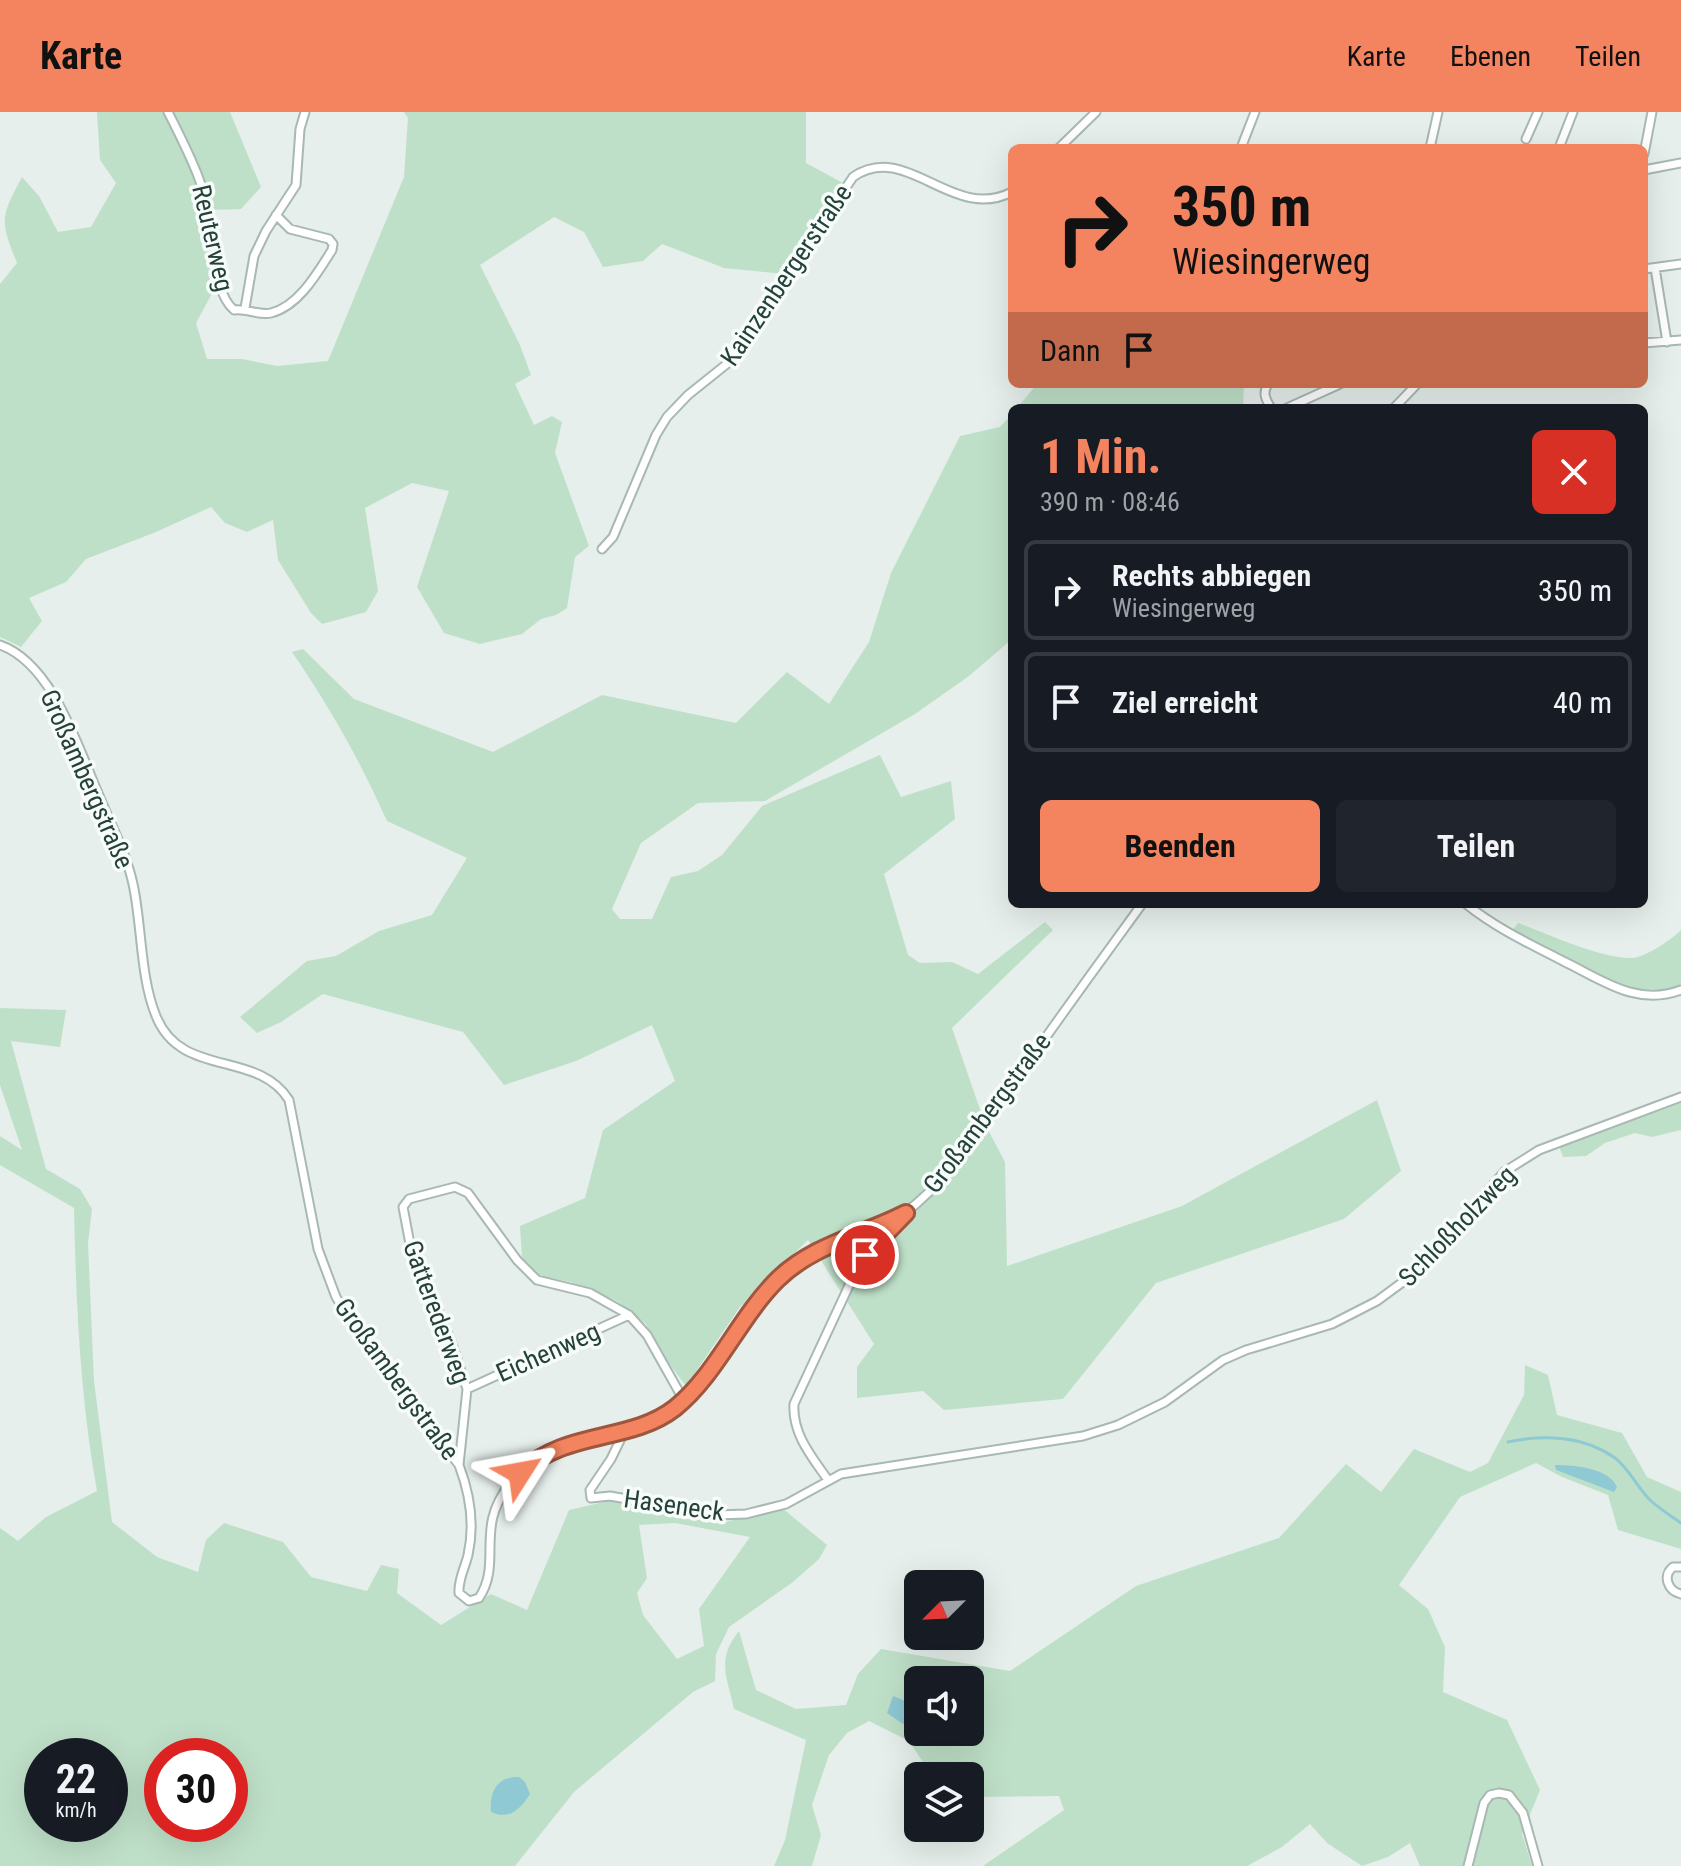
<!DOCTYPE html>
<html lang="de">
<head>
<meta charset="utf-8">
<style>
  :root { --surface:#171b24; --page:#20242c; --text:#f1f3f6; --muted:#9ea1a6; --line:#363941; --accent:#f4845f }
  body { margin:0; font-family:"Roboto Condensed",sans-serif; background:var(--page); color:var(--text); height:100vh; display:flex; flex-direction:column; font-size:30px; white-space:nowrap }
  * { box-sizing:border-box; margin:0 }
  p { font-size:26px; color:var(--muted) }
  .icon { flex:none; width:44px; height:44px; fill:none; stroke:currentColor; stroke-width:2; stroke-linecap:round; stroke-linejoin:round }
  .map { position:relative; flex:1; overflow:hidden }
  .side { position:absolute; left:1008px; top:292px; width:640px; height:504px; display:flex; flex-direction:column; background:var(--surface); border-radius:12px; box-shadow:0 8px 32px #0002 }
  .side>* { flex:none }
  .top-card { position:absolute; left:1008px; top:32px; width:640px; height:244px; border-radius:12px; box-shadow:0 8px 32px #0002; background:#f4845f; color:#111; overflow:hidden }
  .needle { width:52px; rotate:246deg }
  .fabs { position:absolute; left:904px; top:1458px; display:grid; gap:16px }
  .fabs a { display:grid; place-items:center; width:80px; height:80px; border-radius:12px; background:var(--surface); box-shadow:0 8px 32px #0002; font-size:40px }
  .speed { position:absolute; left:24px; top:1626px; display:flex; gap:16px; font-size:40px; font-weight:700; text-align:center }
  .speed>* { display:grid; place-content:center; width:104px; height:104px; border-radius:50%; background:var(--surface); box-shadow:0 8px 32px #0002; line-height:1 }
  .speed small { font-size:20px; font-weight:400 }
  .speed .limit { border:12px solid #d22; background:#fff; color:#111 }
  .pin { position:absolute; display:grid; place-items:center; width:68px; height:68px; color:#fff; margin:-34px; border:4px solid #fff; border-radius:50%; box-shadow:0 2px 8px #0007 }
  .me { position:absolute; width:88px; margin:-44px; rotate:56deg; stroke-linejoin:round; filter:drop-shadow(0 0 6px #0008) }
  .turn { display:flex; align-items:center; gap:28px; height:168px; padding:0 32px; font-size:36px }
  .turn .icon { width:104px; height:104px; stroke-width:2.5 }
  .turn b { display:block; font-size:56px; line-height:68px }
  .then { display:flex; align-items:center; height:76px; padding:0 32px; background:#0003; gap:16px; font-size:30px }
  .round { display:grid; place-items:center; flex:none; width:84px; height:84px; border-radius:12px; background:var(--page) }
  .head { display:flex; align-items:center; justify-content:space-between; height:136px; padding:0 32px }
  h1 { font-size:48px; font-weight:700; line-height:60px; color:var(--accent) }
  .button { display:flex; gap:16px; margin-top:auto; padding:16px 32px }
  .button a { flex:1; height:92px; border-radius:12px; background:var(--accent); color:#111; font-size:32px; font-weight:700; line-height:92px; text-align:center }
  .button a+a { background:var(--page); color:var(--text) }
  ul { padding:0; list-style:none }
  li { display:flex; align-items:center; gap:24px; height:100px; margin:0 16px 12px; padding:0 16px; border:4px solid var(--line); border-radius:12px }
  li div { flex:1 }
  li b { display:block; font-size:30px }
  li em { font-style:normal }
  header { display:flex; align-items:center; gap:48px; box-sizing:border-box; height:112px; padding:0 40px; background:var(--accent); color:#111 }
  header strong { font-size:38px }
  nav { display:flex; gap:44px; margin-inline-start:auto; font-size:28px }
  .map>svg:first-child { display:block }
</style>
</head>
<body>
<header>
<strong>Karte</strong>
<nav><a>Karte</a><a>Ebenen</a><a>Teilen</a></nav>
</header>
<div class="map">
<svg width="1681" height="1754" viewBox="0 0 1681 1754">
  <rect width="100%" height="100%" fill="#e6efeb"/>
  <path fill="#bfe0c8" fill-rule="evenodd" d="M97,0H230L261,75L241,97L212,98L215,176L196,211L207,247H242L277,254L328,249L404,65L408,6L404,0H806V51L843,71L784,162L724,156L662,132L643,149L603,155L584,120L554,105L480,153L520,233L531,263L515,272L534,313L552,304L562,310L555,341L589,434L575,445L567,496L556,503L541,507L522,522L480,532L444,521L417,475L449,379L412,371L365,396L378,479L366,500L322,512L311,501L278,448L273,408L247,420L225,411L211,395L156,420L86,447L66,470L29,486L42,509L21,535L0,525V172L17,151C0,109 0,106 22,65L39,84L58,120L91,115L116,71L100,48Z
    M1037,272H1244L1243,296H1017Z
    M1012,302V527L969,564L915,602L765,689L698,691L641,731L612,797L620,807H652L671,765L698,759L722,743L762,694L880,643L901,685L951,669L955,707L884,762L908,843L920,851L952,850L978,862L1045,810L1053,818L952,916L985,1012L1005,1050L1007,1154L1182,1094L1377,988L1401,1059L1344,1107L1156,1171L1063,1287L944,1298L923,1279L857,1286V1255L874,1232L808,1128L740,1195L686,1274L664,1245L646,1212L617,1189L571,1170L539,1164L522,1145L520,1114L585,1086L603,1018L675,969L652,913L576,949L504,973L463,920L323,882L281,910L257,921L240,905L307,849L336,844L379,819L432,803L467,746L387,709C359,647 331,597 292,540L303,537L354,587L493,640L602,583L736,611L787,560L829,592L869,530L891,461L960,324L1000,315Z
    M1518,811C1548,822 1602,847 1632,846C1646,845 1671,828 1681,818V872L1671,878L1629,877L1610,871L1566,846L1511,820Z
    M0,896L66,898L60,935L11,929L46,1057L80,1077L92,1097L88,1131L94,1269L112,1410L157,1445L198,1460L206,1428L224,1411L283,1430L311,1465L367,1479L381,1453L399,1457L397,1481L441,1513L491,1482L527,1498L569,1398L608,1389L725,1410L782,1396L827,1433L819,1447L793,1470L729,1515L716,1542L715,1569L693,1580L574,1680L515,1754H0V1416L18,1429L46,1405L97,1379C80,1285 76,1191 74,1096L0,1053V1024L22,1038L0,973ZM675,1411L750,1425L699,1497L704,1534L677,1547L643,1503L637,1481L647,1466L639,1413ZM42,1644H110V1712H42ZM162,1644H230V1712H162Z
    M1681,988V1018L1652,1025L1635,1021L1605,1031L1586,1044L1563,1045L1559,1034Z
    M1525,1253L1548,1263L1557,1303L1622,1321L1647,1365L1681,1380V1437L1618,1418L1608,1383L1562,1365L1536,1351L1460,1385L1399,1473L1428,1497L1445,1535L1443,1580L1507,1608L1540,1678L1522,1722L1532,1754H1420L1410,1731L1388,1745L1362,1754L1327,1731L1310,1712L1282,1735L1247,1754H983L1064,1698L1059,1684L977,1685L970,1682V1664H932L909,1629L869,1609L847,1621L829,1643L812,1693L821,1723L812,1754H774L785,1728L806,1628L734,1597C727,1565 716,1547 739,1519L756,1578L796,1597L846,1593L858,1562L881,1537L1010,1559L1136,1474L1279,1426L1346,1352L1381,1380L1414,1337L1470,1360L1488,1351L1524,1283ZM918,1568H970V1620H918Z"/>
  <path fill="#8ec9d4" d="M1555,1353C1575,1353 1609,1356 1617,1375L1614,1380L1556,1358Z
    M893,1584L908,1590L918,1600L916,1609L909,1616L887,1601Z
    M519,1665L525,1670L530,1682C520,1698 509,1708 491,1700C489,1680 497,1664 519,1665Z"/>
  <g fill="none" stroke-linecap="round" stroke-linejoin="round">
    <path stroke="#8ec9d4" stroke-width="3" d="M1508,1330C1544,1322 1584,1324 1615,1346C1629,1356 1638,1377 1651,1389C1660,1397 1671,1404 1681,1411"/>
    <defs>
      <path id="minor" d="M168,0C190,43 211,85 215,134C217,155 217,183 234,198C247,196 258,204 271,201C299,194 318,160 332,138L333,132L329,127L290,117L276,103
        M1526,27L1538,0
        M1059,36L1096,0
        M1241,36L1255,0
        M1430,36L1438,0
        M1559,36L1573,0
        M1644,42L1652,0
        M1644,58L1681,51
        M1655,156L1667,230
        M1644,157L1681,152
        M245,196L254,144L266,119L296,73L300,17L305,0
        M1644,231L1681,228
        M1268,272C1262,281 1266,288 1271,296
        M1287,296L1340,272
        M1394,296L1417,272
        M602,437L613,425L656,323L667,305L688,283L728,251L853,65C907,28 952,111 1012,80
        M0,533C52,551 78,635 98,681C110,711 126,740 133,772C142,813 140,865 156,904C181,967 257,937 289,988L318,1137L336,1185L361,1226L459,1353C470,1382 475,1412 468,1443C465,1456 458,1467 459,1481L469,1489L479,1486C503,1450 474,1416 510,1372C560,1312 628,1336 677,1294C721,1256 742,1196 788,1158C825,1127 879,1124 916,1092C960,1054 992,1002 1025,955C1063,900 1103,846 1142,792
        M1466,792C1496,816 1528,831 1563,849C1601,867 1636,895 1681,878
        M467,1277L629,1203
        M625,1318L611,1347L590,1378L591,1386L610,1384L717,1403L746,1402L786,1392L841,1362L1083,1324L1118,1313L1165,1290L1223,1248L1246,1238L1332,1212L1377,1189L1419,1158L1504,1060L1539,1038L1681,985
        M459,1353L467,1277L452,1232L410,1132L403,1095L409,1087L455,1075L468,1081L517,1148L537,1168L590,1181L629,1203L647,1223L683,1287
        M828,1368C812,1345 792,1322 794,1292L859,1152L865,1143L900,1106
        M1681,1455H1673C1662,1464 1668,1479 1681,1482
        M1468,1754L1484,1691L1490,1683L1499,1681L1509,1683L1523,1701L1538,1754"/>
    </defs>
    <use href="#minor" stroke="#a8b8b2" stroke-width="11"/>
    <use href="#minor" stroke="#fff" stroke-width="7"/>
  </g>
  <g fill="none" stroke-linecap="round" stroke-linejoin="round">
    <defs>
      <path id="route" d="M520,1361C567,1317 630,1331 675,1296C716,1263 739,1206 777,1168C812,1133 863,1123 906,1101L865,1143"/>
    </defs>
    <use href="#route" stroke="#9f563e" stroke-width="20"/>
    <use href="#route" stroke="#f4845f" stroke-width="14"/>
  </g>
  <g text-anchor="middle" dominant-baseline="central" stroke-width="7" stroke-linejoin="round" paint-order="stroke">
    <g font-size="26" fill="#24423a" stroke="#f7fbf9">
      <text transform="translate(213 126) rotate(77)">Reuterweg</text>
      <text transform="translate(786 163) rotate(-56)">Kainzenbergerstraße</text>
      <text transform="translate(87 667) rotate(66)">Großambergstraße</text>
      <text transform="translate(987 1001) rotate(-53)">Großambergstraße</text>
      <text transform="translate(1457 1114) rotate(-46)">Schloßholzweg</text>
      <text transform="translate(437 1200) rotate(70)">Gatterederweg</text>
      <text transform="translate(548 1240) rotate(-24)">Eichenweg</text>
      <text transform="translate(397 1267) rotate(54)">Großambergstraße</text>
      <text transform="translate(674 1393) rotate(8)">Haseneck</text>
    </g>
  </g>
</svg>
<div class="fabs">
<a><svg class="needle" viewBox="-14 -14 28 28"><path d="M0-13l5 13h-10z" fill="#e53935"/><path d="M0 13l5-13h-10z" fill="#9ea1a6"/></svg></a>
<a><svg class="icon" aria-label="sound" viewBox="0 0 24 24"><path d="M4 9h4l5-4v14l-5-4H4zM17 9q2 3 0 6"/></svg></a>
<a><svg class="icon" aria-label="layers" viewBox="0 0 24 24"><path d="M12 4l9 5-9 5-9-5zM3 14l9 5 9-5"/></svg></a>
</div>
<div class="speed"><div>22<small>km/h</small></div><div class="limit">30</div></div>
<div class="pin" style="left:865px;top:1143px;background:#d93025"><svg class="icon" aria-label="arrive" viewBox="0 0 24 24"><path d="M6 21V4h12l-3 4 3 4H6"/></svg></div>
<svg class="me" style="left:520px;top:1361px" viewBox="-20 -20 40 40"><path d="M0-17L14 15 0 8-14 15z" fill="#f4845f" stroke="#fff" stroke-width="4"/></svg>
<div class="top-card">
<div class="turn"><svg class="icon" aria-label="right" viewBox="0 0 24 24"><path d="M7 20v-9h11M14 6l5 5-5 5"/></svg><div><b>350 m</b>Wiesingerweg</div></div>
<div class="then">Dann<svg class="icon" aria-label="arrive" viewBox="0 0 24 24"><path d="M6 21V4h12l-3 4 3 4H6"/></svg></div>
</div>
<section class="side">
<div class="head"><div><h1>1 Min.</h1><p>390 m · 08:46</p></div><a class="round" style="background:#d93025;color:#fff"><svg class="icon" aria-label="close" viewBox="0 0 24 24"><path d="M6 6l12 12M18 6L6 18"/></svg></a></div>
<ul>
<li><svg class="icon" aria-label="right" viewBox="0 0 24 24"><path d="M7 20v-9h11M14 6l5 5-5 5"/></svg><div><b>Rechts abbiegen</b><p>Wiesingerweg</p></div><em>350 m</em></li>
<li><svg class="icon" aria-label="arrive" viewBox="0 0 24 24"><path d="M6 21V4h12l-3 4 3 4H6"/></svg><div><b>Ziel erreicht</b></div><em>40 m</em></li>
</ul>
<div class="button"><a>Beenden</a><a>Teilen</a></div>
</section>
</div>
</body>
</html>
